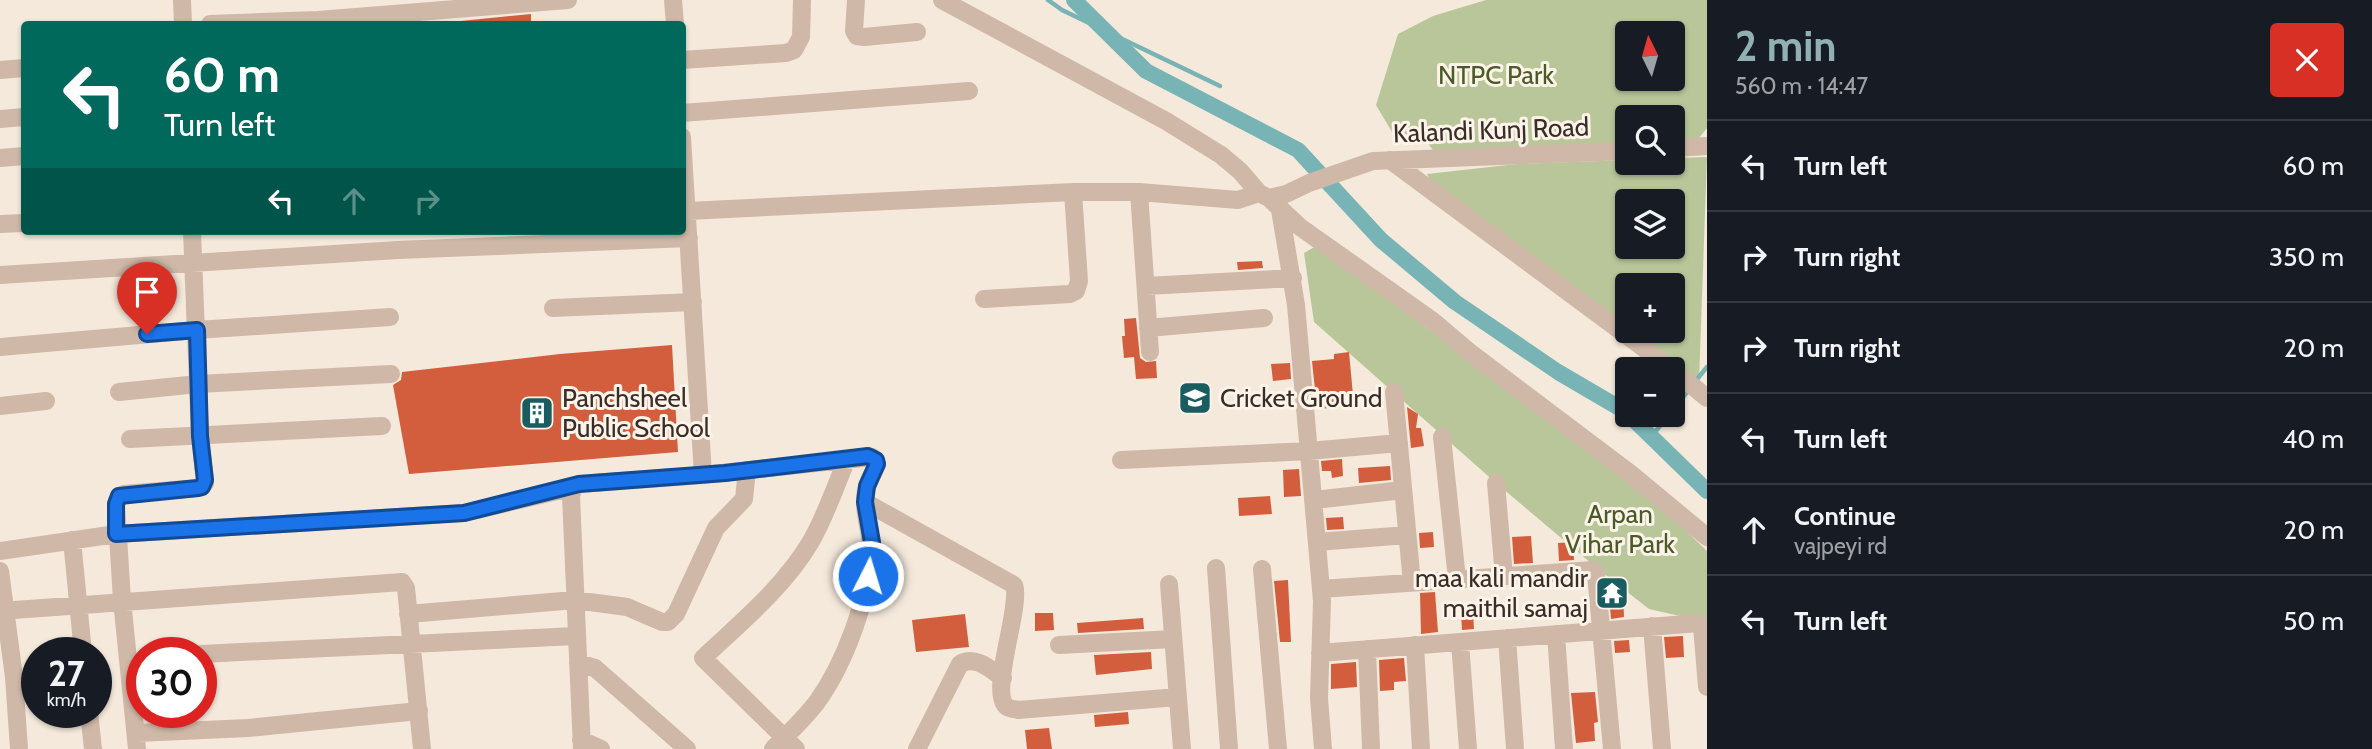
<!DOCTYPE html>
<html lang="en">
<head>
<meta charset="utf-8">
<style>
  :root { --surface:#171b24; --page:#242831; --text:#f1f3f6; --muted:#9ea1a6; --line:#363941; --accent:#90b0b2 }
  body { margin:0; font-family:Cabin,sans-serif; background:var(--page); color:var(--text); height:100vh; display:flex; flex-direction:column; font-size:26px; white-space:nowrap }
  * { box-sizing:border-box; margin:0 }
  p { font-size:23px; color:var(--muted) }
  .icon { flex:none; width:38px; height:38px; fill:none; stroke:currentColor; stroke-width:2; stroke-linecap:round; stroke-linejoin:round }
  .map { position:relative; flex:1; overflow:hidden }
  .sheet { display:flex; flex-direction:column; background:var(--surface); width:665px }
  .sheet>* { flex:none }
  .top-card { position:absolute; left:21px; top:21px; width:665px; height:214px; border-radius:7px; box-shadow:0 2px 5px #0004; background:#00695c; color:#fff; overflow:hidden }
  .needle { width:46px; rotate:355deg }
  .buttons { position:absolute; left:1615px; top:21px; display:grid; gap:14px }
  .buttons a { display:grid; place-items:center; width:70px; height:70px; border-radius:7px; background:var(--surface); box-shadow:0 2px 5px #0004; font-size:35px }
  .speed { position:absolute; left:21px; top:637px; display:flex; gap:14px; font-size:35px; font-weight:700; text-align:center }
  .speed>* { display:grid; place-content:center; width:91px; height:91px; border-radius:50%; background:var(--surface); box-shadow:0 2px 5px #0004; line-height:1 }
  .speed small { font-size:18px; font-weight:400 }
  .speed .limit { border:10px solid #d22; background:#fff; color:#111 }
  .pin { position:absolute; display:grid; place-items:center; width:60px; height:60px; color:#fff; margin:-72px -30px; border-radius:50% 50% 50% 0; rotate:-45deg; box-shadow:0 0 7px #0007 }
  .pin .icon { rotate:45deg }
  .me { position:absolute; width:77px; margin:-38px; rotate:5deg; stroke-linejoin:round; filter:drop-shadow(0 0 5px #0008) }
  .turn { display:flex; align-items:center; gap:24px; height:147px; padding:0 28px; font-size:32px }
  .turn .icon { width:91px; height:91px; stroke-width:2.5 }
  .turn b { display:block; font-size:49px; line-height:60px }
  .lanes { display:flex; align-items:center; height:66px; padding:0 28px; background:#0003; justify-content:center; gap:35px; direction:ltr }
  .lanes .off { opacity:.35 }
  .round { display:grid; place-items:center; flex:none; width:74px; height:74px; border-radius:7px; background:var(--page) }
  .head { display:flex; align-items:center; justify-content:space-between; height:119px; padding:0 28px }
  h1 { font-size:42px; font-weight:800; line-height:52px; color:var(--accent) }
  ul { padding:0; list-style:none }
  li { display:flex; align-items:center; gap:21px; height:91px; padding:0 28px; border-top:2px solid var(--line) }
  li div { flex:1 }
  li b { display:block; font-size:26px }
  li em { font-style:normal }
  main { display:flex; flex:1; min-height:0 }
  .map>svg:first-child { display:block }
</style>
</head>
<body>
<main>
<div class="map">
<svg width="1707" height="749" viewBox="0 0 1707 749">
  <rect width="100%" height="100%" fill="#f5e9dc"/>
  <path fill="#b8c69a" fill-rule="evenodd" d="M1486,0H1707V128L1699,138L1673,140V117H1628L1627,143L1435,153L1424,138L1392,132L1376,105L1398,34L1433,16ZM1628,33H1673V79H1628Z
    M1707,157L1699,381L1631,331H1673V285H1628L1627,328L1432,183L1427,174L1517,164L1627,160L1628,163H1673V158ZM1628,201H1673V247H1628Z
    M1318,245L1651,497L1707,551V626L1702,621L1649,609L1598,569L1496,483L1314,322L1304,253Z"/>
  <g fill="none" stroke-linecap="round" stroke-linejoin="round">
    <path stroke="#78b4b5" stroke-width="4.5" d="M1048,0L1062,10L1220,86
      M1694,383L1707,367
      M1673,409L1689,390
      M1651,437L1669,415"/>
    <path stroke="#78b4b5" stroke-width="16" d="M1074,0L1146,71L1298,150L1381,240L1455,302L1558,372L1628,413
      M1629,415L1707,491"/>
  </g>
  <path fill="#d25e3d" d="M531,14V24H462L461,21Z
    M1262,261L1263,268L1238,270L1237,262Z
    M1136,318L1140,358L1146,362L1156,361L1157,378L1136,379L1134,357L1124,358L1122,336H1125L1124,319Z
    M672,345L678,452L409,474L393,385L401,380L402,372L560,354Z
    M1349,352L1354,406L1317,409L1312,361L1334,359V354Z
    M1290,363L1291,379L1273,381L1271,364Z
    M1407,407L1418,414L1416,428H1421L1424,446L1411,448Z
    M1342,459L1343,476L1332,478L1331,471H1322L1321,461Z
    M1390,466L1391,480L1359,483L1358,468Z
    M1299,469L1301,496L1284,497L1283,470Z
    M1270,496L1272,514L1239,516L1238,498Z
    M1343,517L1344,529L1327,530L1326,518Z
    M1433,532L1434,547L1420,548L1419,533Z
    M1531,536L1533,563L1514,564L1512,537Z
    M1573,542L1574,560L1559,561L1558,543Z
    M1288,580L1291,642H1280L1274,581Z
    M1608,582L1623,593L1624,617L1611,619Z
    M1435,592L1438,632L1421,634L1420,593Z
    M1473,612L1474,629L1462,630L1461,613Z
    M1035,613H1053L1054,630L1035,631Z
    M965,614L969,647L916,652L912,620Z
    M1143,618L1144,629L1078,633L1077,623Z
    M1683,636L1684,657L1666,658L1664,637Z
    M1629,640L1630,652L1615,653L1614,641Z
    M1151,652L1152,669L1096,675L1094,655Z
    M1404,658L1406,681L1394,682V690L1380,691L1379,660Z
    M1356,662L1357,687L1331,689V664Z
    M1595,692L1598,722L1594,723L1595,741L1576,743L1571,693Z
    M1128,712L1129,724L1095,727L1094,715Z
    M1049,728L1052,749H1027L1025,730Z"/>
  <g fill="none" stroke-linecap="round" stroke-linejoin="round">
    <path stroke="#cfb8a7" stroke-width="18" d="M182,0L183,24
      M673,0L675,24
      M856,0L854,31L857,36L864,37L917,32
      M942,0L1166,121L1221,155L1240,171L1259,193L1269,198L1286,194L1309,183L1373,161L1628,151
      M210,24L318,20L568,0
      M682,60L786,53L794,50L801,37L802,0
      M0,70L24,68
      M682,113L969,91
      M0,119L24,117
      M682,137L703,475
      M1673,148L1707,146
      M0,158L24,156
      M1390,160L1672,369
      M1139,192L1150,352
      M1269,198L1300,227L1433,321L1472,354L1631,474L1707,537
      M1280,210L1296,305L1322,601L1319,698L1323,749
      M688,211L1073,192H1139L1238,200L1259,193
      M0,224L24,223
      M0,275L398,250L689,238
      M1146,286L1293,278
      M984,299L1070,294L1076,291L1079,281L1073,192
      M553,308L693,302
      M1148,328L1264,318
      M0,347L197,330L390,317
      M1673,370L1707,398
      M119,392L198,384L391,374
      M1394,392L1412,583
      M0,406L46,401
      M1442,437L1457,579
      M130,439L382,426
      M1121,460L1309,451L1399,443
      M1496,483L1504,576
      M1314,500L1403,490
      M865,502L1014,585C1022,607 988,692 1007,707C1010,709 1015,709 1018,710L1178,697
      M72,540L83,653
      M1317,542L1407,535
      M0,551L116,534L464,513L574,487
      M1216,568L1229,749
      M1262,569L1278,749
      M0,571L14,677L19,749
      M1169,584L1182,749
      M1321,589L1593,570L1596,574L1612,749
      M0,611L402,582L406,588L422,749
      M408,614L575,600L627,607L662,622H668L676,614L716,528L744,499L747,470
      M1652,626L1662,749
      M1556,634L1564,749
      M1507,638L1515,749
      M1460,642L1468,749
      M1059,645L1173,639
      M1415,645L1421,749
      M1367,649L1371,749
      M1320,653L1699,623L1702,626L1707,687
      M201,654L576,636
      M578,663L595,668L687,749
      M89,712L93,749
      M137,733L248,728L419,711
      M581,740L601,749
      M137,749L122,600L116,504L119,496L124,494L198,488L205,483L200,436L192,231
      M582,749L571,496L574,487L579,484L703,475L872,457L877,464C872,475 865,487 865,499C864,517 872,534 871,552C868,600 845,663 817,702C804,719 788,734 773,749
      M796,749L703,658C740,623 783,588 810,543C825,518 835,487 847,459
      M917,749L960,664C975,655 990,669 1003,678"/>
  </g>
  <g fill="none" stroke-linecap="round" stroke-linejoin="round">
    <defs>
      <path id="route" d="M147,334L197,330L200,436L205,480L202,487L198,488L119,496L116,504V534L464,513L579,484L725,473L868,456L876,460L877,464L867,486L865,502L872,542L868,576"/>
    </defs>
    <use href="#route" stroke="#114b97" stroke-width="18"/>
    <use href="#route" stroke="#1a73e8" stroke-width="12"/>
  </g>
  <defs>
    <symbol id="school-square" viewBox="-11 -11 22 22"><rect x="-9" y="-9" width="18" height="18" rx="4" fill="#195d60" stroke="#fcf3e9"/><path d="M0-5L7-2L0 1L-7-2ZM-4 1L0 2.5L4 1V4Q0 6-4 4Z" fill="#fff"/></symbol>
    <symbol id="building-square" viewBox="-11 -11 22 22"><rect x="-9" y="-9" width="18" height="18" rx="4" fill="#195d60" stroke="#fcf3e9"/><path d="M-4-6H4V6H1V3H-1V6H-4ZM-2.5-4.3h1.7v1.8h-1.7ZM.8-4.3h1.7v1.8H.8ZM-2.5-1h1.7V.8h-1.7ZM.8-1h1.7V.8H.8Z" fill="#fff"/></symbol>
    <symbol id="temple-square" viewBox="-11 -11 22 22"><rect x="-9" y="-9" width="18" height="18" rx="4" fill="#195d60" stroke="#fcf3e9"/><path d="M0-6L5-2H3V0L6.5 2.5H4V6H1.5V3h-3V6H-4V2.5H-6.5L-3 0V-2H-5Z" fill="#fff"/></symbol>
  </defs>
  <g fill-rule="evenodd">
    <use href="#school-square" x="1176" y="379" width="38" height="38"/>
    <use href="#building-square" x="518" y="394" width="38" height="38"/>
    <use href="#temple-square" x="1593" y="574" width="38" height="38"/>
  </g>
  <g text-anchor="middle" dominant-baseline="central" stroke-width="6" stroke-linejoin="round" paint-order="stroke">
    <g font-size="26" fill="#4a5b29" stroke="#fcf3e9">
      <text x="1496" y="75">NTPC Park</text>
      <text x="1620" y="514">Arpan<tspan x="1620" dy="30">Vihar Park</tspan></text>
    </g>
    <g font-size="26" fill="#3a2d28" stroke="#fcf3e9">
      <text transform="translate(1491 130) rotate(-2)">Kalandi Kunj Road</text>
    </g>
    <g font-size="26" fill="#3a2d28" stroke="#fcf3e9" text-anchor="start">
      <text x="562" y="398">Panchsheel<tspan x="562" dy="30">Public School</tspan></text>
      <text x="1220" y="398">Cricket Ground</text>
      <text x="1588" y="578" text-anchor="end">maa kali mandir<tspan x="1588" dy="30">maithil samaj</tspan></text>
    </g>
  </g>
</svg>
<div class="buttons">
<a><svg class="needle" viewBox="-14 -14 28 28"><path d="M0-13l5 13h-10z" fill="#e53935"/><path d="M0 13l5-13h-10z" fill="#9ea1a6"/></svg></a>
<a><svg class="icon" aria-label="search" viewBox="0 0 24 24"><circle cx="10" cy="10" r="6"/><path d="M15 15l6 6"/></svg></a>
<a><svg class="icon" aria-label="layers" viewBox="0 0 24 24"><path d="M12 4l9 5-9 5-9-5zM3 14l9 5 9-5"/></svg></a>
<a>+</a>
<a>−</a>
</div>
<div class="speed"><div>27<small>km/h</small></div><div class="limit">30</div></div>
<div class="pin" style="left:147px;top:334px;background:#d93025"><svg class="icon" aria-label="arrive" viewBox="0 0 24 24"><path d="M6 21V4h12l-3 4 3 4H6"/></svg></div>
<svg class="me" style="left:868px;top:576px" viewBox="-20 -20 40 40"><circle r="17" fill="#1a73e8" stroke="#fff" stroke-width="3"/><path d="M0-11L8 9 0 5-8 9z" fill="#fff"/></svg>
<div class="top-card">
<div class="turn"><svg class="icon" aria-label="left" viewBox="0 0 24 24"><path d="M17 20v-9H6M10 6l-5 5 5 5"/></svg><div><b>60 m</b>Turn left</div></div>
<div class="lanes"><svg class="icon" aria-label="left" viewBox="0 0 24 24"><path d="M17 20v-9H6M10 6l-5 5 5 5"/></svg><svg class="icon off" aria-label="ahead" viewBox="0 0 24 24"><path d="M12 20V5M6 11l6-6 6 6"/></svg><svg class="icon off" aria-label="right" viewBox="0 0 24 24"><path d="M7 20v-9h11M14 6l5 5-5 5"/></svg></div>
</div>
</div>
<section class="sheet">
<div class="head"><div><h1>2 min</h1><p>560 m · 14:47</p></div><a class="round" style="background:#d93025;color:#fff"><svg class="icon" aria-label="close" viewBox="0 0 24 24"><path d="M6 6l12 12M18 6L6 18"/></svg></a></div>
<ul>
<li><svg class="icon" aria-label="left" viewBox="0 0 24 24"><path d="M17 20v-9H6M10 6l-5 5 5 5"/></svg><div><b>Turn left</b></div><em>60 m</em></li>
<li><svg class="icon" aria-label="right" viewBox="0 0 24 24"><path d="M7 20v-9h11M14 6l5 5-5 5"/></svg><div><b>Turn right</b></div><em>350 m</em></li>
<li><svg class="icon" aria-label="right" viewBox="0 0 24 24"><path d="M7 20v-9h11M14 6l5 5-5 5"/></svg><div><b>Turn right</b></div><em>20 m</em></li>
<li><svg class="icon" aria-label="left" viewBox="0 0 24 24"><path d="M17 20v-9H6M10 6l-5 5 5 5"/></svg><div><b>Turn left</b></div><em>40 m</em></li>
<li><svg class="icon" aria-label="ahead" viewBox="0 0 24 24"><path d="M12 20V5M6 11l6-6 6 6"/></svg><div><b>Continue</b><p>vajpeyi rd</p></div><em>20 m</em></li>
<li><svg class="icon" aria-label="left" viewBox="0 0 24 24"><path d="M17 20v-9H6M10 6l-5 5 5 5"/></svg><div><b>Turn left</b></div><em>50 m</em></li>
</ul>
</section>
</main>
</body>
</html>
